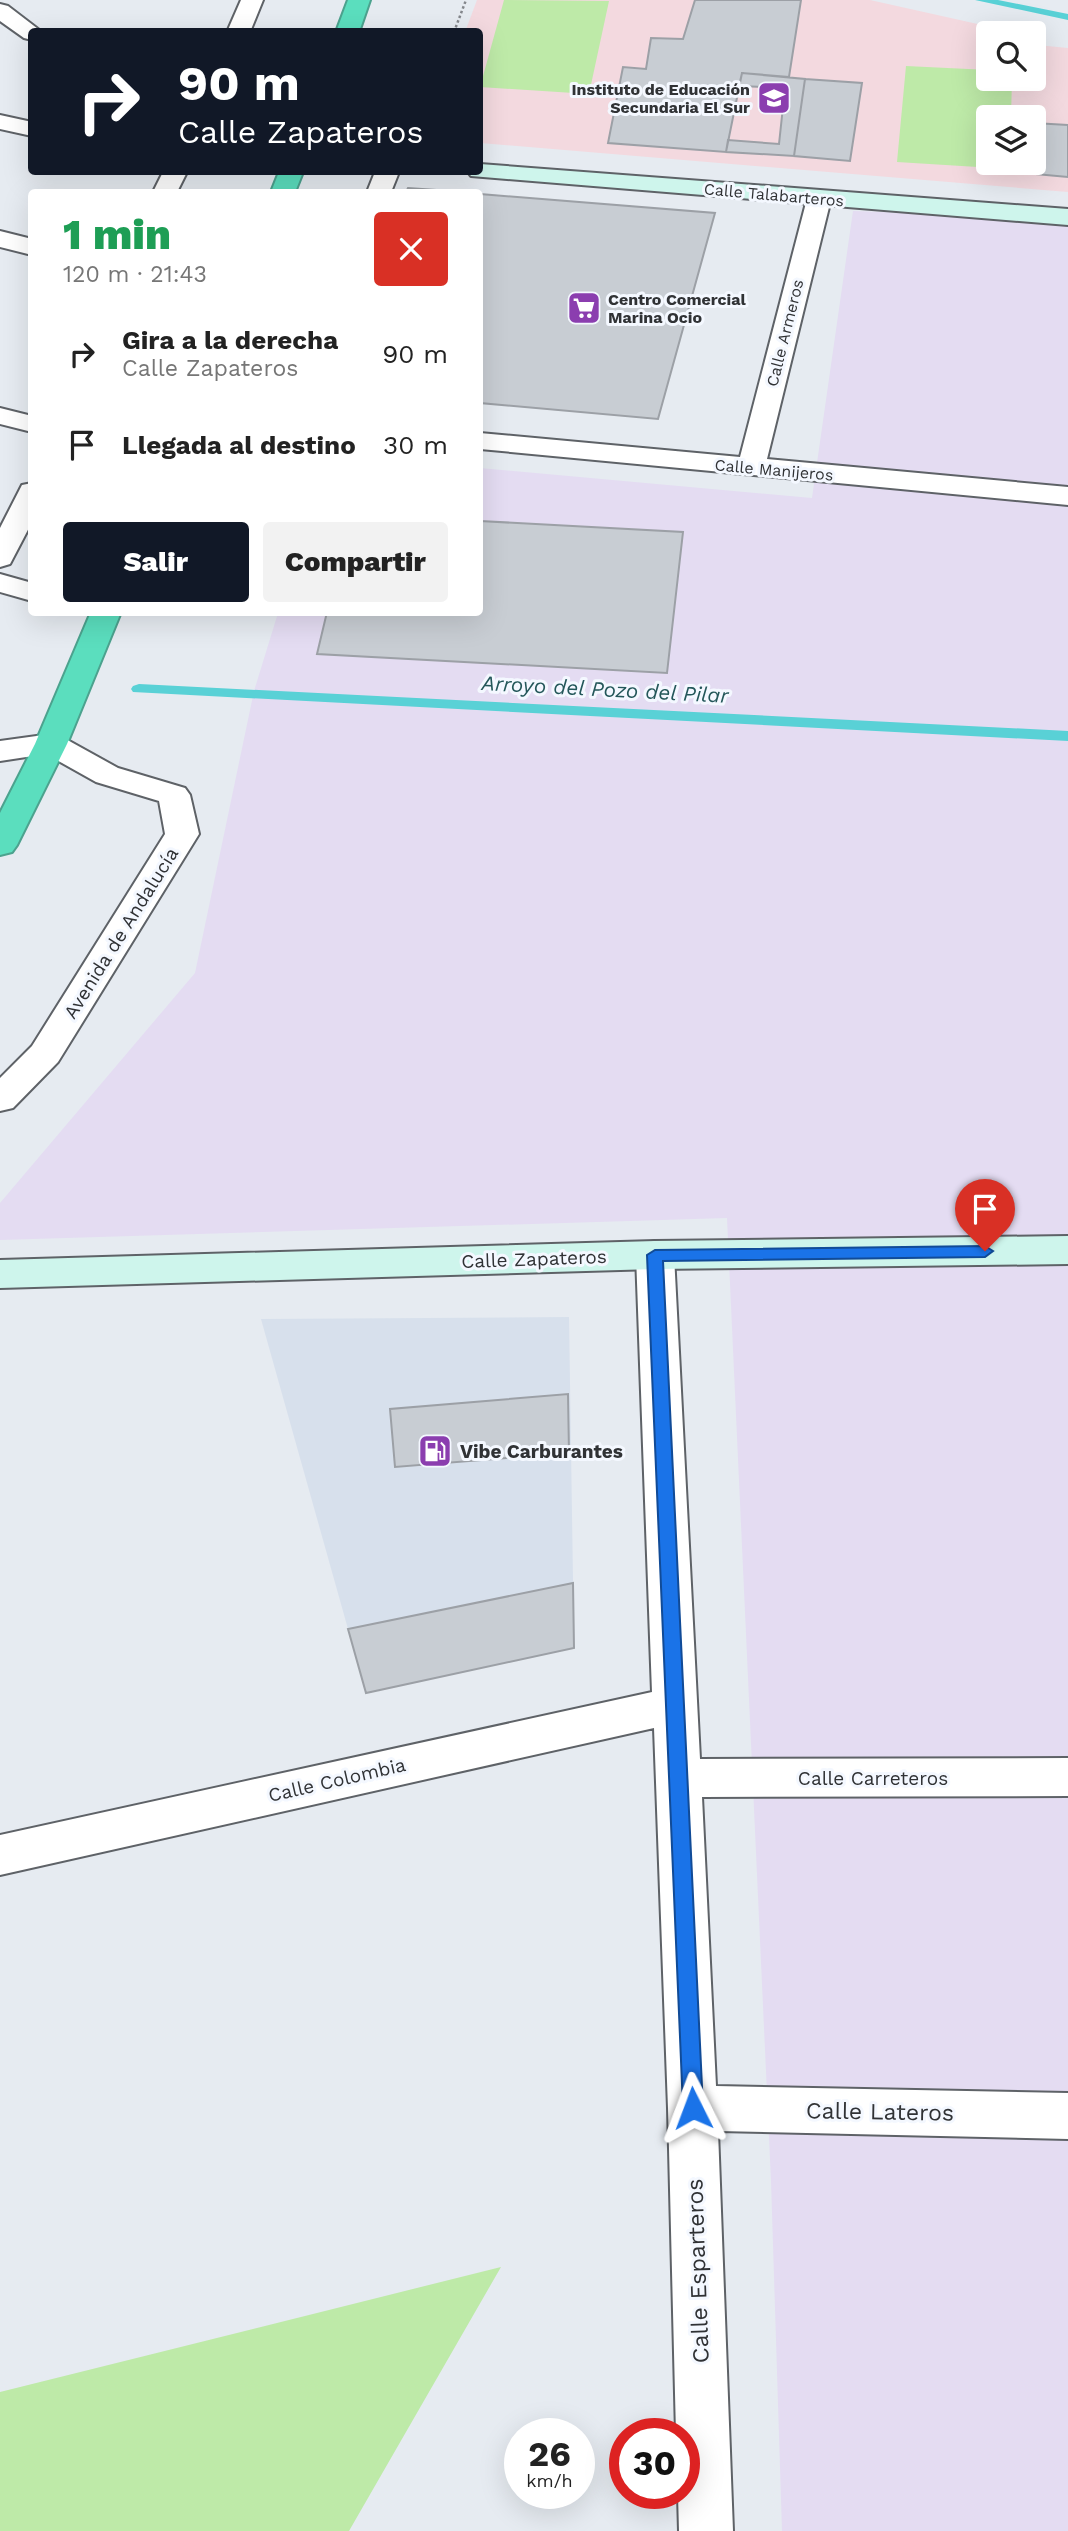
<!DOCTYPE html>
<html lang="es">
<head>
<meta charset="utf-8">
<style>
  :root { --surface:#fff; --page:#f2f2f2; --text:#222; --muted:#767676; --accent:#111827 }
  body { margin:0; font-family:"Work Sans",sans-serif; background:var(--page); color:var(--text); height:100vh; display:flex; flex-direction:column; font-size:26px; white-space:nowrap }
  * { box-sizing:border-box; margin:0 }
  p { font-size:23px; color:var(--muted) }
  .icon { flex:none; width:38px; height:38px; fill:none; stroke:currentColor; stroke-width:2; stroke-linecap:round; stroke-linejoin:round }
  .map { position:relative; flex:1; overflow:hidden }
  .drawer { position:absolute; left:28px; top:189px; width:455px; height:427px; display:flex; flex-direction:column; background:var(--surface); border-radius:7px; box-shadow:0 7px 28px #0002 }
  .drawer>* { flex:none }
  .hud { position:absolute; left:28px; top:28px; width:455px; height:147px; border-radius:7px; box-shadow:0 7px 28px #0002; background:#111827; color:#fff; overflow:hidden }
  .controls { position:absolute; left:976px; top:21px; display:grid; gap:14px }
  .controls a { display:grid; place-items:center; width:70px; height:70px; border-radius:7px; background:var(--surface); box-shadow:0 7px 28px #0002; font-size:35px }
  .speed { position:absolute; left:504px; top:2418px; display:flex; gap:14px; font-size:35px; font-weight:700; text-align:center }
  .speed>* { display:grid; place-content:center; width:91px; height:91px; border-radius:50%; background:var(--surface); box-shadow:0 7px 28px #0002; line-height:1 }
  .speed small { font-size:18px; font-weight:400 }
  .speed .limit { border:10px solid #d22; background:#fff; color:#111 }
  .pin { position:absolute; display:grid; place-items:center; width:60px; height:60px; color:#fff; margin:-72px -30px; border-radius:50% 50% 50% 0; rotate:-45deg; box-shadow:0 0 7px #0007 }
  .pin .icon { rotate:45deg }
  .me { position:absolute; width:77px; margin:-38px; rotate:357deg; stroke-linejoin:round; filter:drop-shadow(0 0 5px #0008) }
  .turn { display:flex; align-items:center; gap:24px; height:147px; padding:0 35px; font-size:32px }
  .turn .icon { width:91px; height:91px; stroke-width:2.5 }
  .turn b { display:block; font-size:49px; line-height:60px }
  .round { display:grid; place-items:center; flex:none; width:74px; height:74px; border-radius:7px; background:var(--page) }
  .head { display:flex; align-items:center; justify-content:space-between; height:119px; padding:0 35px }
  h1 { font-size:42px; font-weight:800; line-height:52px; color:#1e9e55 }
  .button { display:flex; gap:14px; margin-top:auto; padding:14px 35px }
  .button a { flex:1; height:80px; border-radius:7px; background:var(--accent); color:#fff; font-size:28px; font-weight:800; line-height:80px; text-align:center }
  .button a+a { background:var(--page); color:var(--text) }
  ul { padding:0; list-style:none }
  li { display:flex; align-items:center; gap:21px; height:91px; padding:0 35px }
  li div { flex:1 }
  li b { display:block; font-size:26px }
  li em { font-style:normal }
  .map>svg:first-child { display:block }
</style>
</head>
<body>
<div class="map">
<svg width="1068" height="2531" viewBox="0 0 1068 2531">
  <rect width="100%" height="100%" fill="#e6ebf1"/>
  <path fill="#d7e0ec" d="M569,1317L574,1648L366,1693L261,1319Z"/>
  <path fill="#e4dcf2" d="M853,211L1068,218V2531H782L771,2181L727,1218L0,1240V1203L195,973L254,691L278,613L480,612V468L812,498Z"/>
  <path fill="#f3d9df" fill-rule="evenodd" d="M477,0H870L1018,33H989V79H1034V37L1038,38L1037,45L1068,48V192L480,143V32H465ZM989,117H1034V163H989Z"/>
  <path fill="#beeaa8" d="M504,0L609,1L589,94L480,87Z
    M906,66L989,70V79H1012L1011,117H989V163H1010V169L897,162Z
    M501,2267L349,2531H0V2392Z"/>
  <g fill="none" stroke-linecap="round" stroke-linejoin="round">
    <path fill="#59d1d6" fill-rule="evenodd" d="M975,0H998L1068,14V20Z
      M139,684L1068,731V741L133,692L131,689L133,686Z"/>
  </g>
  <path fill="#c8cdd3" stroke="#9ca0a6" stroke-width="2" d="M695,0H801L789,77L742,73L726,152L608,143L623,67L646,69L651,38L683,39Z
    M742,73L805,79L794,156L726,152L728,140L779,144L785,88L739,86Z
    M805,79L862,83L850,161L794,156Z
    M1034,123L1068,125V177L1013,172L1014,163H1034Z
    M408,188L465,192H406Z
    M480,194L715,213L658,419L480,403Z
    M480,521L683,532L667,673L317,654L327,612H480Z
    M568,1394L569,1453L395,1467L390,1409Z
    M573,1583L574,1648L366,1693L348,1629Z"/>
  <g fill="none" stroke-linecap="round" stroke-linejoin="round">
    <defs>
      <path id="street" d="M241,0H263L250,32H227Z
        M0,4L8,6L42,32H32V40L24,38L0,21Z
        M0,115L32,122V136L0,129Z
        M163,172H187L177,192H153Z
        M375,172H399L391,192H367Z
        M819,192L828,194L831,199L767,459L1068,487V505L480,449V433L740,457L807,199L810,194Z
        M0,231L32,239V255L0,247Z
        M0,408L32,416V432L0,424Z
        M32,483V522L10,564L0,567V528L22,485Z
        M0,574L32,583V601L0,592Z
        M51,734L62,737L118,768L185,788L190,795L199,834L58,1062L13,1108L0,1111V1078L32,1046L165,834L159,801L96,782L46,754L0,761V741Z
        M655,1241L669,1245L674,1255L700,1759L1068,1758V1796L702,1797L716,2086L1068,2093V2139L718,2131L733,2531H679L678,2494H684V2434H676L668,2108L654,1728L0,1875V1835L652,1692L636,1255L641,1245Z"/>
      <path id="secondary" d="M480,164L1068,209V225L471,176L468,172H480Z
        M1068,1236V1264L655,1269L0,1288V1260L655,1241Z"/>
      <path id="highway" d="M348,0H370L359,32H336Z
        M279,172H303L295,192H271Z
        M91,612H121L67,744L17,845L12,852L0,855V813L35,744Z"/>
    </defs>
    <use href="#street" stroke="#5e6267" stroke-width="4"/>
    <use href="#secondary" stroke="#5e6267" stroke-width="4"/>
    <use href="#highway" stroke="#4ca28e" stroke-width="4"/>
    <path stroke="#83868b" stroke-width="2.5" stroke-dasharray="2.5 2.5" stroke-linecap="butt" d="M454,32L466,0"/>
    <use href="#street" fill="#fff" fill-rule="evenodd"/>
    <use href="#secondary" fill="#cef5ec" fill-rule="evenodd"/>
    <use href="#highway" fill="#5bdebe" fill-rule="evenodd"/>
  </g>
  <path fill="#1a73e8" stroke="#114b97" stroke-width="2" d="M985,1246L993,1251L985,1257L663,1261L703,2108L700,2115L693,2118L686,2115L683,2108L647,1255L655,1250Z"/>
  <defs>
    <symbol id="school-square" viewBox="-11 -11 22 22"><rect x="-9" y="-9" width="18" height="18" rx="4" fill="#8b3eaf" stroke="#f4f8ff"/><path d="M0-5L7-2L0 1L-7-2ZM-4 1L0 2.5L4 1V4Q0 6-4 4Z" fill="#fff"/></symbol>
    <symbol id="supermarket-square" viewBox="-11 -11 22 22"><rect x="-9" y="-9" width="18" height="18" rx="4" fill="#8b3eaf" stroke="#f4f8ff"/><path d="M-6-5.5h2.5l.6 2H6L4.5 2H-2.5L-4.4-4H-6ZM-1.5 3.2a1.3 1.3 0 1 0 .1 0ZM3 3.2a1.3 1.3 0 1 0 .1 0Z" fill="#fff"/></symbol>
    <symbol id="fuel-square" viewBox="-11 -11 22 22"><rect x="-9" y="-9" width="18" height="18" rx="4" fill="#8b3eaf" stroke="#f4f8ff"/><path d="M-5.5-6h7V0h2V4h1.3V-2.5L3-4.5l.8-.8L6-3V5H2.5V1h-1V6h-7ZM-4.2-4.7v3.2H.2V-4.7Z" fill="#fff"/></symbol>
  </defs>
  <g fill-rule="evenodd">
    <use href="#school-square" x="755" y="79" width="38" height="38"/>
    <use href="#supermarket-square" x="565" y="289" width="38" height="38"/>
    <use href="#fuel-square" x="416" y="1432" width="38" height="38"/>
  </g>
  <g text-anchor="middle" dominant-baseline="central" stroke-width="6" stroke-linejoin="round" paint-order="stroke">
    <g font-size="16" font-weight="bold" fill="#303235" stroke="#f4f8ff" text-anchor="end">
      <text x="750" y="89">Instituto de Educación<tspan x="750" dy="18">Secundaria El Sur</tspan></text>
      <text x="608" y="299" text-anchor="start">Centro Comercial<tspan x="608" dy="18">Marina Ocio</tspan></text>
    </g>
    <g font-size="16" fill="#303235" stroke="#f4f8ff">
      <text transform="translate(774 195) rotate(5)">Calle Talabarteros</text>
      <text transform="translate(785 333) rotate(-76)">Calle Armeros</text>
      <text transform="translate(774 470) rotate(5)">Calle Manijeros</text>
    </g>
    <g font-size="19" fill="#303235" stroke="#f4f8ff">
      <text transform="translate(121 933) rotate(-58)">Avenida de Andalucía</text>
      <text transform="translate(534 1259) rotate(-2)">Calle Zapateros</text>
      <text x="873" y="1778">Calle Carreteros</text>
      <text transform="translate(337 1780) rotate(-13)">Calle Colombia</text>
    </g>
    <g font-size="19" font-weight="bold" fill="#303235" stroke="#f4f8ff" text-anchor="start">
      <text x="460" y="1451">Vibe Carburantes</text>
    </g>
    <g font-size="21" font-style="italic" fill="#24575a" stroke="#f4f8ff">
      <text transform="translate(605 689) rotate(3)">Arroyo del Pozo del Pilar</text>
    </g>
    <g font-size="23" fill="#303235" stroke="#f4f8ff">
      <text transform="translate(880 2112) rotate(1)">Calle Lateros</text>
      <text transform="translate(698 2271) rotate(-92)">Calle Esparteros</text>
    </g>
  </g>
</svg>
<div class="controls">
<a><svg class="icon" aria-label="search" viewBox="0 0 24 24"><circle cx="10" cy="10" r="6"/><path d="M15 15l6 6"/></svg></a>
<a><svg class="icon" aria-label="layers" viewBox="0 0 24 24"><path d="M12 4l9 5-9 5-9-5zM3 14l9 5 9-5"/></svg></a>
</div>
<div class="speed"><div>26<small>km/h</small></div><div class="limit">30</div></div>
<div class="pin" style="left:985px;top:1251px;background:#d93025"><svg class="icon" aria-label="arrive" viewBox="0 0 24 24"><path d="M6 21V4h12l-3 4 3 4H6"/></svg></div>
<svg class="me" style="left:693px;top:2108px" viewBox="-20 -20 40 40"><path d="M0-17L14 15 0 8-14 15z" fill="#1a73e8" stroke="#fff" stroke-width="4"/></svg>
<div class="hud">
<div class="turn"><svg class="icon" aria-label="right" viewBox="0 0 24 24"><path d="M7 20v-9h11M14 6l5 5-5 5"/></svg><div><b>90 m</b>Calle Zapateros</div></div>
</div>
<section class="drawer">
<div class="head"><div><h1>1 min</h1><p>120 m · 21:43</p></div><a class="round" style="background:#d93025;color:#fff"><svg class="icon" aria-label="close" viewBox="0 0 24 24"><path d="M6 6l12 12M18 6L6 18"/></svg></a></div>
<ul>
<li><svg class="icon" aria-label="right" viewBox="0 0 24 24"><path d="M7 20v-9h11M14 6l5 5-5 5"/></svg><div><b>Gira a la derecha</b><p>Calle Zapateros</p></div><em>90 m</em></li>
<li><svg class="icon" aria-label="arrive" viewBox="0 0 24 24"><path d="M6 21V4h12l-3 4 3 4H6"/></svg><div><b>Llegada al destino</b></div><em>30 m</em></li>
</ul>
<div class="button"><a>Salir</a><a>Compartir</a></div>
</section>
</div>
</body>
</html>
